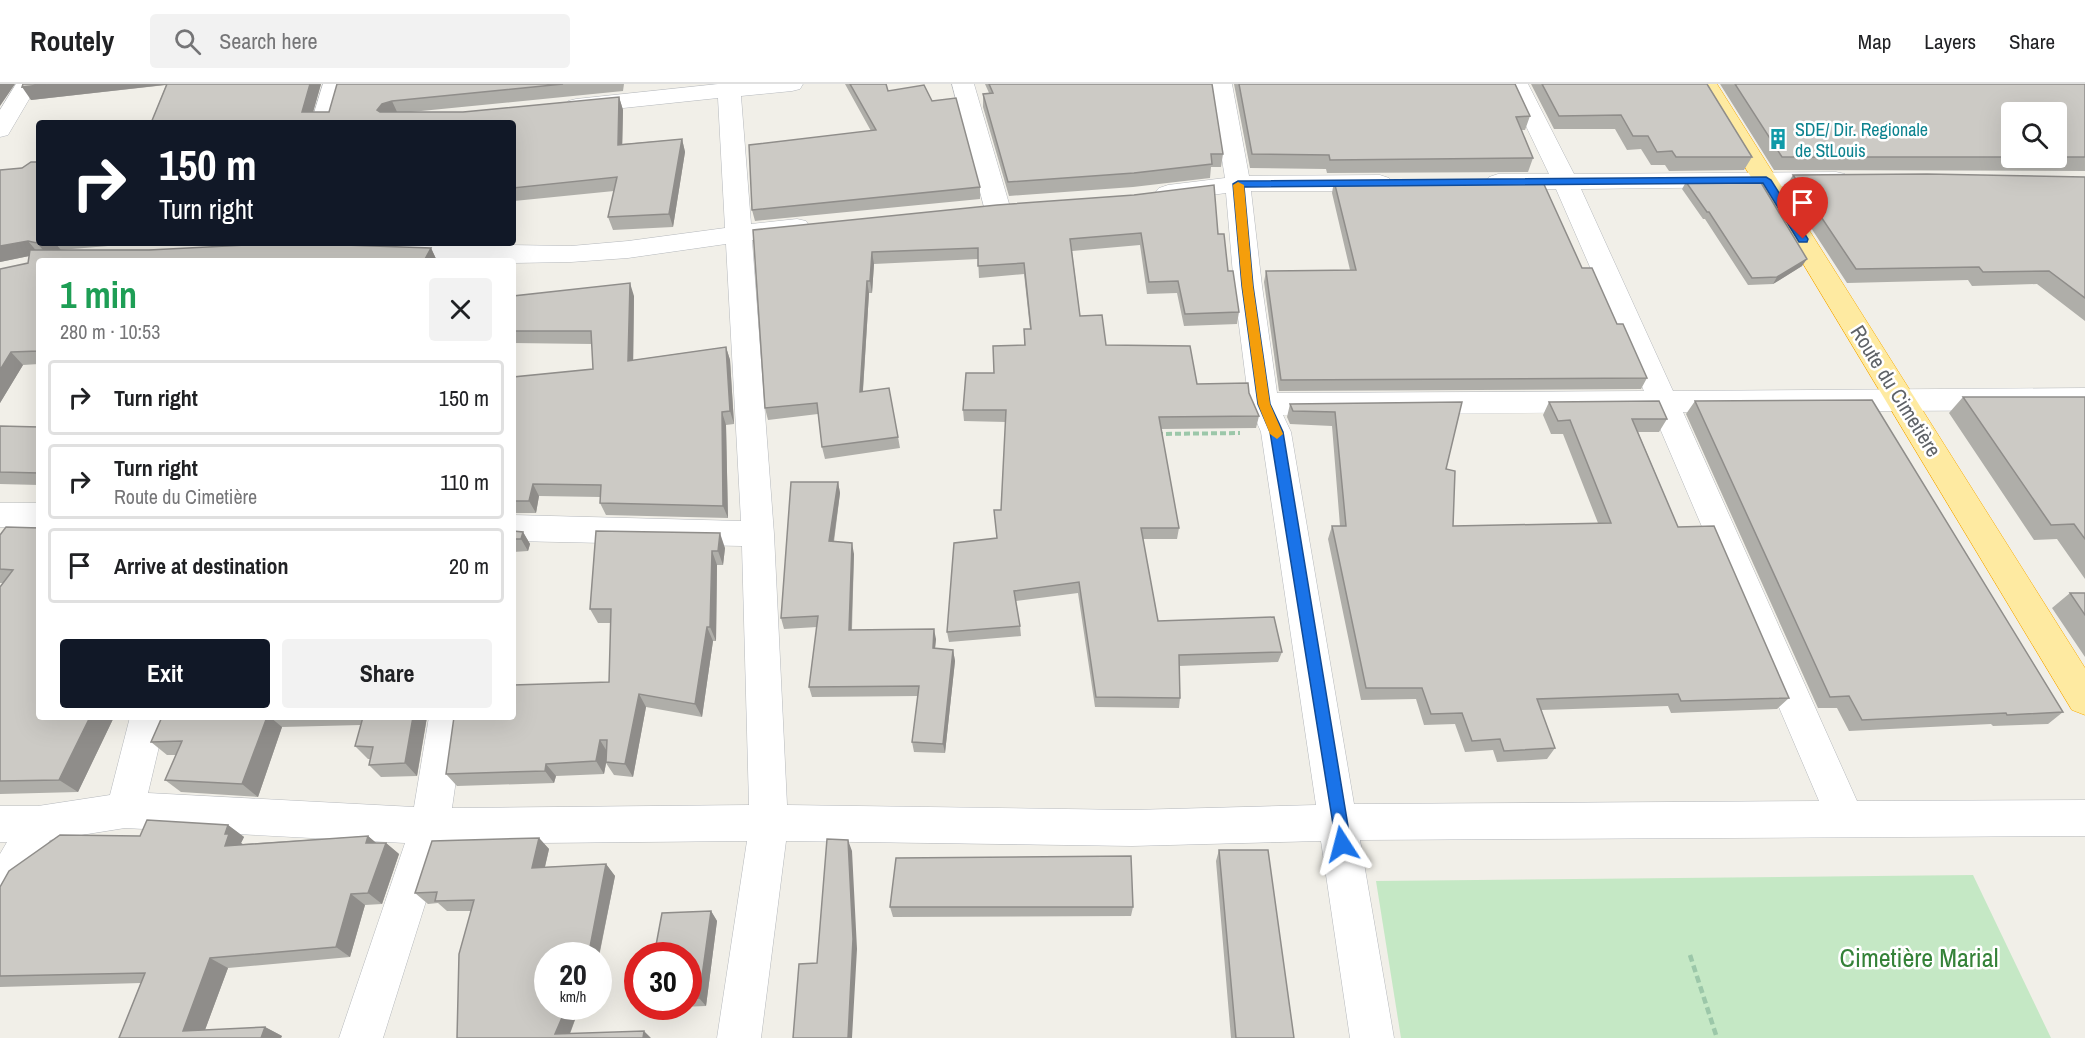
<!DOCTYPE html>
<html lang="en">
<head>
<meta charset="utf-8">
<style>
  :root { --surface:#fff; --page:#f2f2f2; --text:#202124; --muted:#757577; --line:#e0e0e0; --accent:#111827 }
  body { margin:0; font-family:"Archivo Narrow",sans-serif; background:var(--page); color:var(--text); height:100vh; display:flex; flex-direction:column; font-size:22px; white-space:nowrap }
  * { box-sizing:border-box; margin:0 }
  p { font-size:20px; color:var(--muted) }
  .icon { flex:none; width:33px; height:33px; fill:none; stroke:currentColor; stroke-width:2; stroke-linecap:round; stroke-linejoin:round }
  .map { position:relative; flex:1; overflow:hidden }
  .sheet { position:absolute; left:36px; top:174px; width:480px; height:462px; display:flex; flex-direction:column; background:var(--surface); border-radius:6px; box-shadow:0 6px 24px #0002 }
  .sheet>* { flex:none }
  .guide { position:absolute; left:36px; top:36px; width:480px; height:126px; border-radius:6px; box-shadow:0 6px 24px #0002; background:#111827; color:#fff; overflow:hidden }
  .fabs { position:absolute; left:2001px; top:18px; display:grid; gap:12px }
  .fabs a { display:grid; place-items:center; width:66px; height:66px; border-radius:6px; background:var(--surface); box-shadow:0 6px 24px #0002; font-size:30px }
  .speed { position:absolute; left:534px; top:858px; display:flex; gap:12px; font-size:30px; font-weight:700; text-align:center }
  .speed>* { display:grid; place-content:center; width:78px; height:78px; border-radius:50%; background:var(--surface); box-shadow:0 6px 24px #0002; line-height:1 }
  .speed small { font-size:15px; font-weight:400 }
  .speed .limit { border:9px solid #d22; background:#fff; color:#111 }
  .pin { position:absolute; display:grid; place-items:center; width:51px; height:51px; color:#fff; margin:-62px -26px; border-radius:50% 50% 50% 0; rotate:-45deg; box-shadow:0 0 6px #0007 }
  .pin .icon { rotate:45deg }
  .me { position:absolute; width:66px; margin:-33px; rotate:351deg; stroke-linejoin:round; filter:drop-shadow(0 0 4px #0008) }
  .turn { display:flex; align-items:center; gap:21px; height:126px; padding:0 24px; font-size:27px }
  .turn .icon { width:78px; height:78px; stroke-width:2.5 }
  .turn b { display:block; font-size:42px; line-height:51px }
  .round { display:grid; place-items:center; flex:none; width:63px; height:63px; border-radius:6px; background:var(--page) }
  .headline { display:flex; align-items:center; justify-content:space-between; height:102px; padding:0 24px }
  h1 { font-size:36px; font-weight:700; line-height:45px; color:#1e9e55 }
  .action { display:flex; gap:12px; margin-top:auto; padding:12px 24px }
  .action a { flex:1; height:69px; border-radius:6px; background:var(--accent); color:#fff; font-size:24px; font-weight:700; line-height:69px; text-align:center }
  .action a+a { background:var(--page); color:var(--text) }
  ul { padding:0; list-style:none }
  li { display:flex; align-items:center; gap:18px; height:75px; margin:0 12px 9px; padding:0 12px; border:3px solid var(--line); border-radius:6px }
  li div { flex:1 }
  li b { display:block; font-size:22px }
  li em { font-style:normal }
  header { display:flex; align-items:center; gap:36px; box-sizing:border-box; height:84px; padding:0 30px; background:var(--surface); border-bottom:2px solid var(--line) }
  header strong { font-size:28px }
  nav { display:flex; gap:33px; margin-inline-start:auto; font-size:21px }
  .search { width:420px; height:54px; background:var(--page); display:flex; align-items:center; gap:15px; box-sizing:border-box; padding:0 21px; border-radius:6px; color:var(--muted); font-size:22px }
  .map>svg:first-child { display:block }
</style>
</head>
<body>
<header>
<strong>Routely</strong>
<div class="search"><svg class="icon" aria-label="search" viewBox="0 0 24 24"><circle cx="10" cy="10" r="6"/><path d="M15 15l6 6"/></svg>Search here</div>
<nav><a>Map</a><a>Layers</a><a>Share</a></nav>
</header>
<div class="map">
<svg width="2085" height="954" viewBox="0 0 2085 954">
  <rect width="100%" height="100%" fill="#f1efe8"/>
  <path fill="#c5e8c5" d="M1973,791L2051,954H1401L1376,797Z"/>
  <g fill="none" stroke-linecap="round" stroke-linejoin="round">
    <defs>
      <path id="minor" d="M16,0H38L8,51L0,53V26Z
        M323,0H345L335,39H311Z
        M718,0H803L800,5L792,7L741,12L751,140L797,135L806,137L810,143L806,149L752,156L774,450L787,721L1132,726L1316,721L1261,348L1249,320L1234,202L1226,109L1168,117L1159,114L1155,109L1159,104L1168,101L1225,94L1210,0H1232L1249,92L1380,91L1389,94L1392,99L1389,104L1380,107H1251L1262,202L1277,309L1644,307L1556,105L1498,106L1489,103L1486,98L1489,93L1498,90H1549L1506,0H1528L1574,90L1836,88L1845,90L1848,95L1845,100L1836,102L1581,105L1673,307L2085,304V326L1683,328L1857,717L2085,716V752L1360,756L1394,954H1350L1321,757L1132,762L786,757L761,954H717L747,757L444,760L383,954H339L405,759L125,744L50,756L14,822L0,827V770L7,758H0V722H38L110,711L130,633H166L148,709L414,723L429,633H465L452,724L749,721L742,462L513,457V431L741,437L726,160L628,174L571,178L513,179V177L389,174L380,172L376,166L380,160L384,159L571,162L628,157L725,144L718,14L576,29L568,27L564,22L568,17L576,15ZM1653,328L1819,717L1354,720L1291,348L1283,331Z
        M952,0H974L1010,123L1006,129L997,131L988,129L984,123Z
        M0,419H39V443H0Z"/>
      <path id="trunk" d="M1695,0H1717L2085,584V631L2072,626Z"/>
    </defs>
    <use href="#minor" stroke="#b5b8bc" stroke-width="1"/>
    <use href="#trunk" stroke="#f9ab00" stroke-width="1"/>
    <path stroke="#9cc7a9" stroke-width="4" stroke-dasharray="6 3" stroke-linecap="butt" d="M1157,350L1240,349"/>
    <path stroke="#9cc7a9" stroke-width="4.5" stroke-dasharray="7 4" stroke-linecap="butt" d="M1690,871L1717,954"/>
    <use href="#minor" fill="#fff" fill-rule="evenodd"/>
    <use href="#trunk" fill="#feeaa1" fill-rule="evenodd"/>
  </g>
  <path fill="#afaea9" d="M23,0H321L313,28H329L337,0H624L623,7L411,28H463L619,13L623,26L622,60L682,55L685,68L673,143L613,146L608,133L614,107L514,117L513,121V39H151L166,1L31,16Z
    M845,0H886L888,7L932,17L980,103V115L755,137L752,126L871,47Z
    M985,0H1212L1223,70L1221,83H1211L1210,94L1133,103L1009,112L983,23V10L989,9Z
    M1234,0H1515L1530,32L1525,46H1521L1533,74L1528,88L1327,89L1326,85L1250,84Z
    M1531,0H1707L1752,73L1744,86L1669,87L1665,81H1651L1641,65L1627,66L1615,45H1554Z
    M1720,0H2085V87L1774,86Z
    M22,84L39,159H144L60,166L431,164L437,177H39V280L23,281L0,319V185L28,179L29,172L0,178V86Z
    M1793,91L2085,93V237L2037,200L1972,202L1968,196L1847,199L1785,104Z
    M1334,97L1582,184L1617,240L1647,294L1641,305L1279,307L1264,198L1266,187L1350,186L1332,109Z
    M1686,98L1802,182L1773,200L1748,201L1705,135H1703L1682,105Z
    M753,146L1218,150L1239,228L1237,240L1184,242L1177,209L1147,210L1140,161L1072,167L1080,232L1106,261L1197,300L1249,309L1259,332L1256,344L1161,345L1179,444L1177,455H1143L1158,537L1282,568L1278,578L1179,582L1180,614L1179,624L1095,623L1078,509L1016,517L1020,542L1021,552L949,558L947,548L997,454L994,426H1001L1006,338L964,337L963,326L994,289L1024,261V245H1030L1024,190L979,194L978,175L874,180L872,209H869L863,307L898,353L900,364L825,375L822,363L818,330L768,336L765,324Z
    M513,212H634L633,276L726,263L730,276L734,340L726,341L728,434L606,431L600,419V413L539,412L536,429H513V293L593,285L592,260L513,259Z
    M1963,313H2085V495L2057,455L2034,456L1949,329Z
    M1695,317L2063,628L2048,640L1993,642L1991,640L1849,647L1837,624H1818L1686,330Z
    M1462,318L1446,385L1453,442L1598,439L1563,350H1551L1543,331L1549,318L1667,335L1659,348H1638L1678,443L1789,614L1777,625L1671,629L1668,622L1541,626L1555,664L1547,675L1497,678L1493,666L1465,668L1455,640L1424,641L1416,615L1361,616L1328,455L1332,442H1340L1332,342L1290,340L1287,333L1290,320Z
    M0,342L39,343V401L0,400Z
    M838,398L840,409L834,458L854,470L852,546L936,555L935,564L953,566L955,577L945,669L914,668L912,658L918,612L812,613L809,603L817,543L784,545L781,534Z
    M39,444V633H114L78,708L0,710V503L3,499H0V451Z
    M513,447L523,448L530,460L528,467L513,468Z
    M596,447L725,464L723,481H717L716,557H713L702,633L646,623L633,693L614,691L606,679L604,690L556,692L554,699L457,702L446,690L609,598L611,539H598L590,525Z
    M2070,509H2085V573L2052,524Z
    M162,633H427L417,692L381,693L369,681L370,675H368L355,662L361,641L282,643L258,713L181,708L165,696L176,671H167L151,658Z
    M228,741L244,753L241,759L243,760L368,752L376,759H386L399,770L382,820L365,821L350,873L228,884L205,946L265,943L282,952L281,954H119L141,899L0,903V803L140,752Z
    M539,754L549,765L545,783L606,780L615,792L599,873L598,876V872L570,950L457,954L471,827H447L438,819L428,820L415,809Z
    M1219,766L1294,954H1231L1216,777Z
    M890,823H1133L1131,832L893,833Z
    M711,827L717,837L706,922L654,924L653,922H688V872Z"/>
  <path fill="#8f8d8a" d="M0,0H15L0,22Z
    M48,0H173L31,16L22,3Z
    M310,0H321L310,39L302,28Z
    M619,13L623,26L622,74L618,61Z
    M392,17L398,30L384,39L377,26L382,20Z
    M682,55L685,68L673,143L669,130Z
    M28,157L39,170L0,178V162Z
    M37,159H55L61,166L48,172Z
    M431,164L437,177H424Z
    M872,168L874,180L872,209L870,197Z
    M1807,175L1802,182L1773,200L1777,193Z
    M867,197L869,209L862,319L860,308Z
    M630,199L634,212L633,290L628,277Z
    M726,263L730,276L734,340L730,327Z
    M11,268L23,281L0,319V286Z
    M722,328L726,341L728,434L723,422Z
    M838,398L840,409L832,468L829,457Z
    M533,400L539,412L536,429L529,417Z
    M523,448L530,460L528,467L521,455Z
    M720,449L725,464L723,481L718,467Z
    M852,459L854,470L851,556L849,546Z
    M712,467L717,481L716,557L710,543Z
    M707,543L713,557L702,633L695,620Z
    M934,545L936,555L934,574L933,564Z
    M953,566L955,577L945,669L943,660Z
    M639,610L646,623L633,693L625,680Z
    M90,633H114L78,708L59,696Z
    M267,633H270L282,643L258,713L242,700Z
    M413,633H427L417,692L405,679Z
    M600,656L608,669L604,690L596,677Z
    M546,680L556,692L554,699L545,687Z
    M228,741L244,753L241,759L245,762H225V750Z
    M368,752L381,763L366,759Z
    M539,754L549,765L542,795L532,784Z
    M848,756L852,767L857,865L852,954H848Z
    M386,759L399,770L382,820L368,809Z
    M606,780L615,792L598,876V872H587Z
    M351,810L365,821L350,873L336,863Z
    M711,827L717,837L706,922L699,914Z
    M210,874L228,884L202,954L183,947Z
    M567,922H580L568,954L555,950Z
    M265,943L282,952L281,954H261Z
    M644,947L651,954H643Z"/>
  <path fill="#cccac5" stroke="#8f8d8a" stroke-width="1.5" d="M23,0H48L22,3Z
    M167,0H310L302,28H329L337,0H563L392,17L382,20L377,26L380,28H463L619,13L618,61L682,55L669,130L608,133L617,93L513,104V39H151Z
    M850,0H886L888,7L924,1L932,17L956,14L980,103L752,126L749,61L876,46Z
    M989,0H1212L1223,70H1211L1212,80L1134,89L1008,98L983,10L993,9Z
    M1239,0H1515L1530,32L1516,33L1533,74L1330,76L1329,71L1252,70Z
    M1542,0H1707L1752,73H1676L1672,67L1657,68L1648,52H1633L1621,31L1559,32Z
    M1735,0H2085V73H2056V28H2012V73H1782Z
    M31,78H39V159H37L28,157L0,162V86L22,84Z
    M1927,90L2085,93V214L2049,187L1983,188L1979,183L1856,185L1793,91Z
    M1542,96L1582,184H1592L1617,240H1623L1647,294L1281,296L1266,187L1356,186L1334,97Z
    M1760,97L1807,175L1777,193L1752,194L1709,128H1707L1686,98Z
    M1214,101L1218,150H1224L1228,187H1233L1239,228L1185,230L1178,197L1149,198L1141,149L1070,155L1080,232L1102,231L1106,261L1190,262L1197,300L1248,299L1249,309L1259,332L1159,333L1179,444H1141L1158,537L1274,533L1282,568L1179,571L1180,614L1096,613L1079,498L1014,507L1020,542L947,548L954,459L997,454L994,426H1001L1006,326H963L966,289H994L993,262L1025,261L1024,245H1031L1024,179L978,182V164L872,168L870,197H867L860,308L889,304L898,353L822,363L817,319L765,324L753,146L997,121L1134,111Z
    M286,159L431,164L424,177H39V267L11,268L0,286V185L28,179L30,166H149Z
    M630,199L628,277L726,263L730,327L722,328L723,422L600,419L601,401L533,400L529,417H513V293L593,285L591,247H513V212Z
    M1963,313H2085V455L2074,440L2051,441Z
    M1872,316L2063,628L2007,631L2006,629L1862,636L1849,612L1830,613L1695,317Z
    M1659,317L1667,335H1632L1678,443L1714,442L1789,614L1681,617L1678,610L1537,615L1555,664L1504,667L1500,655L1472,657L1462,629L1431,630L1422,604H1366L1332,442H1346L1335,328L1293,327L1290,320L1462,318L1446,385L1455,387L1453,442L1611,439L1570,336L1558,337L1549,318Z
    M0,342L39,343V389L0,388Z
    M791,398H838L829,457L852,459L849,546L934,545L933,564L953,566L943,660L912,658L919,602L809,603L818,532L781,534Z
    M6,443L39,444V633H90L59,696L0,697V503L13,486L0,485V451Z
    M513,447L523,448L521,455H513Z
    M596,447L720,449L718,467H712L710,543H707L695,620L639,610L625,680L606,678L607,656H600L596,677L546,680L545,687L446,690L454,633H513V601L609,598L611,525H590Z
    M2070,509H2085V531Z
    M162,633H267L242,700L165,696L182,657L151,658Z
    M363,633H413L405,679L369,681L373,663L355,662Z
    M147,736L228,741L225,750H229L225,762L368,752L366,759H386L368,809L351,810L336,863L210,874L183,947L265,943L261,954H119L145,889L0,892V803L9,787L60,751L140,752Z
    M539,754L532,784L606,780L590,863L587,872H548V922H567L555,950L644,947L643,954H457L459,870L474,816L435,817L437,808L415,809L432,757Z
    M827,755L848,756L853,855L848,954H793L799,880L817,879Z
    M1219,766H1268L1294,954H1236Z
    M1131,772L1133,823H890L896,774Z
    M711,827L699,914H688V872H654L662,829Z"/>
  <path fill="#1a73e8" stroke="#114b97" stroke-width="1.5" d="M1766,93L1771,96L1808,155L1807,158H1799L1763,99L1244,103L1253,202L1270,320L1283,348L1351,760L1348,765L1342,768L1337,765L1270,348L1258,320L1242,202L1233,100L1238,97Z"/>
  <path fill="#f59e0b" d="M1238,98L1244,101L1253,202L1270,320L1283,350L1277,355L1270,350L1258,320L1242,202L1233,101Z"/>
  <defs>
    <symbol id="building-bare" viewBox="-9 -9 18 18"><path d="M-4-6H4V6H1V3H-1V6H-4ZM-2.5-4.3h1.7v1.8h-1.7ZM.8-4.3h1.7v1.8H.8ZM-2.5-1h1.7V.8h-1.7ZM.8-1h1.7V.8H.8Z" fill="#0f9aa8" stroke="#fff" stroke-width="2.5" paint-order="stroke"/></symbol>
  </defs>
  <g fill-rule="evenodd">
    <use href="#building-bare" x="1763" y="40" width="30" height="30"/>
  </g>
  <g text-anchor="middle" dominant-baseline="central" stroke-width="5" stroke-linejoin="round" paint-order="stroke">
    <g font-size="18" fill="#0d838f" stroke="#fff" text-anchor="start">
      <text x="1795" y="45">SDE/ Dir. Regionale<tspan x="1795" dy="21">de StLouis</tspan></text>
    </g>
    <g font-size="21" fill="#5f6368" stroke="#fff">
      <text transform="translate(1896 307) rotate(58)">Route du Cimetière</text>
    </g>
    <g font-size="26" fill="#348238" stroke="#fff">
      <text x="1919" y="873">Cimetière Marial</text>
    </g>
  </g>
</svg>
<div class="fabs">
<a><svg class="icon" aria-label="search" viewBox="0 0 24 24"><circle cx="10" cy="10" r="6"/><path d="M15 15l6 6"/></svg></a>
</div>
<div class="speed"><div>20<small>km/h</small></div><div class="limit">30</div></div>
<div class="pin" style="left:1803px;top:155px;background:#d93025"><svg class="icon" aria-label="arrive" viewBox="0 0 24 24"><path d="M6 21V4h12l-3 4 3 4H6"/></svg></div>
<svg class="me" style="left:1342px;top:760px" viewBox="-20 -20 40 40"><path d="M0-17L14 15 0 8-14 15z" fill="#1a73e8" stroke="#fff" stroke-width="4"/></svg>
<div class="guide">
<div class="turn"><svg class="icon" aria-label="right" viewBox="0 0 24 24"><path d="M7 20v-9h11M14 6l5 5-5 5"/></svg><div><b>150 m</b>Turn right</div></div>
</div>
<section class="sheet">
<div class="headline"><div><h1>1 min</h1><p>280 m · 10:53</p></div><a class="round"><svg class="icon" aria-label="close" viewBox="0 0 24 24"><path d="M6 6l12 12M18 6L6 18"/></svg></a></div>
<ul>
<li><svg class="icon" aria-label="right" viewBox="0 0 24 24"><path d="M7 20v-9h11M14 6l5 5-5 5"/></svg><div><b>Turn right</b></div><em>150 m</em></li>
<li><svg class="icon" aria-label="right" viewBox="0 0 24 24"><path d="M7 20v-9h11M14 6l5 5-5 5"/></svg><div><b>Turn right</b><p>Route du Cimetière</p></div><em>110 m</em></li>
<li><svg class="icon" aria-label="arrive" viewBox="0 0 24 24"><path d="M6 21V4h12l-3 4 3 4H6"/></svg><div><b>Arrive at destination</b></div><em>20 m</em></li>
</ul>
<div class="action"><a>Exit</a><a>Share</a></div>
</section>
</div>
</body>
</html>
